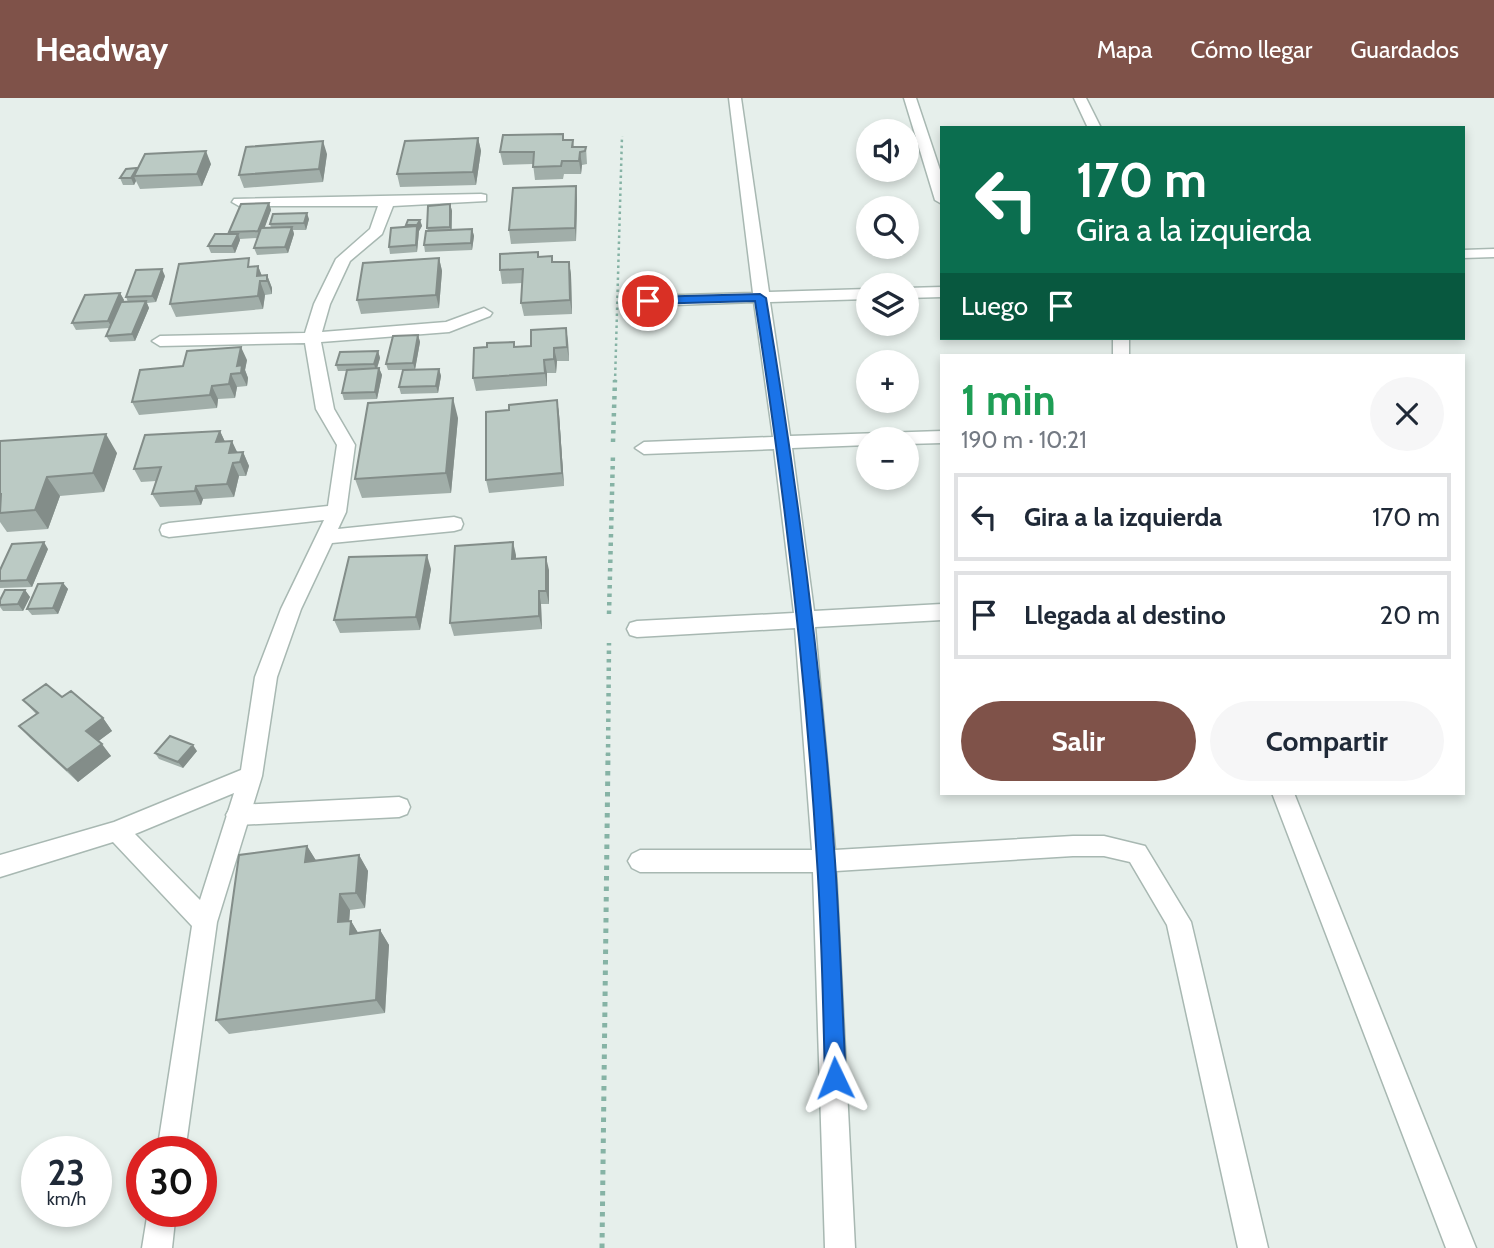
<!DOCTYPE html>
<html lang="es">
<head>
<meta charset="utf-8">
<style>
  :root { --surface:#fff; --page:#f6f6f7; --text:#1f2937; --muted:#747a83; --line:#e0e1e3; --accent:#7f5249 }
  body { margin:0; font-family:Cabin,sans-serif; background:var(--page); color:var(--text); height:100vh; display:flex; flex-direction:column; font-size:26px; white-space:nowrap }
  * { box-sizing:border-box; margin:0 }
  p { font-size:23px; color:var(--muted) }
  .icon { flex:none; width:38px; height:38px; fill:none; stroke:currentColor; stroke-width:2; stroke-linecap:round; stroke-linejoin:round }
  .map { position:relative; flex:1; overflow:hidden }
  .side { position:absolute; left:940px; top:256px; width:525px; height:441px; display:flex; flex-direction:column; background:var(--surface); border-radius:0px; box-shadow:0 4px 10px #0003 }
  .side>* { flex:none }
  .guide { position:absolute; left:940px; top:28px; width:525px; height:214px; border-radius:0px; box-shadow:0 4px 10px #0003; background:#0b6e4f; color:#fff; overflow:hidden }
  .tools { position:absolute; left:856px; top:21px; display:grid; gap:14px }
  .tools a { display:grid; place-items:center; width:63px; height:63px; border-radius:50%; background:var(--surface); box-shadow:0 4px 10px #0003; font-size:35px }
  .speed { position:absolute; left:21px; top:1038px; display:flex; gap:14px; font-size:35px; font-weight:700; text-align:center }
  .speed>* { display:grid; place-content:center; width:91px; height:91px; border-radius:50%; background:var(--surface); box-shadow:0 4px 10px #0003; line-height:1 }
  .speed small { font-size:18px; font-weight:400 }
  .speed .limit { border:10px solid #d22; background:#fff; color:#111 }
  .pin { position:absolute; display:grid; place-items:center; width:60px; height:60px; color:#fff; margin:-30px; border:4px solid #fff; border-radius:50%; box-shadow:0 2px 7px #0007 }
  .me { position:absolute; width:77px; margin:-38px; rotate:358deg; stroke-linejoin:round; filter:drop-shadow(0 0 5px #0008) }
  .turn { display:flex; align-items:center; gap:24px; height:147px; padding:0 21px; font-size:32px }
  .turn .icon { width:91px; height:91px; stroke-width:2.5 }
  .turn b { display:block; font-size:49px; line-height:60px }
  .then { display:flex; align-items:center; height:66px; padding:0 21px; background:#0003; gap:14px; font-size:26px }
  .round { display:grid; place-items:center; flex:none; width:74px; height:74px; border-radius:37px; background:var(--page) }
  .overview { display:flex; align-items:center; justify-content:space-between; height:119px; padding:0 21px }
  h1 { font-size:42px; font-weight:700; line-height:52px; color:#1e9e55 }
  .primary-button { display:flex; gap:14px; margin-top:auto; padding:14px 21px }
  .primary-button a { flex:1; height:80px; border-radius:42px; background:var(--accent); color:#fff; font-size:28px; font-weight:700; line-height:80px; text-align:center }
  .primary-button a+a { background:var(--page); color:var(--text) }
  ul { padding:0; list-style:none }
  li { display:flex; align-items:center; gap:21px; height:88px; margin:0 14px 10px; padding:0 7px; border:4px solid var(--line); border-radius:0px }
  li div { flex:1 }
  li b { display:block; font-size:26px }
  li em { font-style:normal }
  header { display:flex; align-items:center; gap:42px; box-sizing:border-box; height:98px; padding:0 35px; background:var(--accent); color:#fff }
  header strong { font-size:33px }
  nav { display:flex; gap:38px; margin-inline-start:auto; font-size:24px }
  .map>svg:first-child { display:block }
</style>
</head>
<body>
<header>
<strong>Headway</strong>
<nav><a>Mapa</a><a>Cómo llegar</a><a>Guardados</a></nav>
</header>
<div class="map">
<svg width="1494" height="1150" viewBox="0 0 1494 1150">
  <rect width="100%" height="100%" fill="#e6efeb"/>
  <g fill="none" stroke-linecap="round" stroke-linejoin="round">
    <defs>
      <path id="lane" d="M399,699L407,702L410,709L407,716L399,719L238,727L230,724L226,717L230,710L238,707Z"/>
      <path id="street" d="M729,0H741L769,194L868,191V201L770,204L790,338L942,333V345L906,346V341H868V347L792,350L814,513L942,506V522L815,529L835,752L1073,738H1104L1145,748L1191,824L1268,1150H1238L1167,827L1130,764L1104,758H1073L836,773L855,1150H825L813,774H640L632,770L628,763L632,756L640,752H812L795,530L637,539L630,537L627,531L630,525L637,523L794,515L774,351L644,356L635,350L644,344L773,339L754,204L648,208L640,203L648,198L753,195Z
        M904,0H916L942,78V106L935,102Z
        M1074,0H1086L1101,30H1088Z
        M481,96L486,97V103L393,108L382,136L350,163L330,206L322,234L446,224L484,210L492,215L490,218L449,234L321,244L334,311L355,347L346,414L338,431L454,419L461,421L463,426L461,431L454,433L332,445L301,511L277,579L262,678L217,824L185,1054H157L192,828L113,744L0,779V757L114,724L241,672L255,579L281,511L324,422L169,439L162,437L160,432L162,427L169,425L328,408L337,347L316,311L305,245L160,248L152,243L160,238L305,235L314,206L336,161L370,131L378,108H239L232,104L234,101ZM234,695L200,802L135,736Z
        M1494,151V159L1463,160V152Z
        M942,189V199L906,200V190Z
        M1113,240H1129V257H1113Z
        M1272,695H1294L1476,1150H1446Z
        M148,1113H176L172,1150H142Z"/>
    </defs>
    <use href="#lane" stroke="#a8b8b2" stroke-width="3"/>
    <use href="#street" stroke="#a8b8b2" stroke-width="3"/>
    <path stroke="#86b3a5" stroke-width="2.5" stroke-dasharray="2.5 3.5" stroke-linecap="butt" d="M615,284L622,38"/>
    <path stroke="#86b3a5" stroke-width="4.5" stroke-dasharray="3.5 5" stroke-linecap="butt" d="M613,344L615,282
      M609,516L613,356
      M608,658L609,545"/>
    <path stroke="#86b3a5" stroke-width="5" stroke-dasharray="4.5 6" stroke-linecap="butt" d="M602,1150L608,656"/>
    <use href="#lane" fill="#fff" fill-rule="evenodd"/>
    <use href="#street" fill="#fff" fill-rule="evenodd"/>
  </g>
  <path fill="#a1aea9" d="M563,36L564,42H573L574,49H586L587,66L582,67L581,76H564L563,81L535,82L533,66L503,67L500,54Z
    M478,40L481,53L476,87L400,89L397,76Z
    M327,56L323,84L244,90L239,77Z
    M211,66L202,88L140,91L136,83L134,87H123L120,80L137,70Z
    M576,88L577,101L576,143L511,146L509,132Z
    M269,105L271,112L264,130H271L270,126L309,121L306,132H293L294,136L288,155L257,157L254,150L258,140L240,141V142L235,155H211L208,148L230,136L229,134Z
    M450,106L452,113V132L472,131L474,138L472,152L425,154L424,147L428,133L427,130Z
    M420,122L422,128L419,133L417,154L390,156L389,149L407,129L406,127Z
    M539,159L553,164H569L571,177L572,216L524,218L521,205L522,185L502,186L500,172Z
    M439,160L442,173L439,210L361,216L357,202Z
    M252,168H258L262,178L267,177L272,190V196L265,197L263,211L176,219L170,206Z
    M165,178L156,204L147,205L149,210L135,243L110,244L106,238L110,230L76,232L72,225L120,195L124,202L123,204H128L126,199Z
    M418,237L420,244L415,271H439L441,278L438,295L401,296L399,289L403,272H388L386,266Z
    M568,243L569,263H557L556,275H547V288L476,293L473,280L531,248Z
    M378,253L380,260L377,271L379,270L382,277L377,301L344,302L342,295L347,273H338L336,267Z
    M247,262L245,272L248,280L247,288L237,289L235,300L218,301L217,310L139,317L132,304Z
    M557,302L559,316L564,388L489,395L486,382L509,312Z
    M458,320L451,395L362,400L355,381Z
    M220,333L225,344L238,354H243L249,368L246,378H239L234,399L203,401L201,407L160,409L152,396L156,383L141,384L134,371Z
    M0,343L117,355L104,394L60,398L48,431L7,434L0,424Z
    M48,451L32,489L0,490V472Z
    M516,457V461L549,472V506H541L542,531L454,538L450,525Z
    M431,471L420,532L340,535L334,522Z
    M63,485L68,491L58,516L32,517L27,511Z
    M25,492L30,499L23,513H3L0,509V502Z
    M62,599L103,620L112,633L98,643L111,658L78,684L30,640L19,628L36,616L23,602Z
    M197,653L183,670L159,661L155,655Z
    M307,748L316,763L359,757L368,773L365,810L350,812L349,823H351L358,835L380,832L389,847L385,915L229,936L216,922Z"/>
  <path fill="#838d89" d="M478,40L481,53L476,87L473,74Z
    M323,43L327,56L323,84L319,71Z
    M206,53L211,66L202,88L197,76Z
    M580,54L582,67L581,76L579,63Z
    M137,70L134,78L136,83L134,87L131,80Z
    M576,88L577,101L576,143L575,130Z
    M269,105L271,112L261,140L258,133Z
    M450,106L452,113L451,135L450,129Z
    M307,115L309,121L306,132L304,125Z
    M420,122L422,128L419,133L417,154L416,147L417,127Z
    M292,129L294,136L288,155L285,149Z
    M472,131L474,138L472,152L471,145Z
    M238,136L240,142L235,155L232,148Z
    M439,160L442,173L439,210L436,197Z
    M569,164L571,177L572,216L570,202Z
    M258,168L263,181L260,183L265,197L263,211L258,198L257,178Z
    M162,171L165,178L156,204L152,198Z
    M267,177L272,190V196L267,183Z
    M120,195L124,202L112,230L108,223Z
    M146,203L149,210L135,243L132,236Z
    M566,230L568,243L569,263L567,249Z
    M418,237L420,244L415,272L413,265Z
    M241,249L247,262L245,272L248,280L247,288L237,268Z
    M554,250L557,263L556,275L554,261Z
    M378,253L380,260L376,273L374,266Z
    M544,262L547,275V288L545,275Z
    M379,270L382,277L377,301L375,294Z
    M439,271L441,278L438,295L436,288Z
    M231,276L237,289L235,300L229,286Z
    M212,288L218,301L217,310L210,297Z
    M453,300L458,320L451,395L446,375Z
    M557,302L559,316L564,388L562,375Z
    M220,333L226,346L216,344Z
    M106,336L117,355L104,394L93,375Z
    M232,343L238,356L229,355Z
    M243,354L249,368L246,378L240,364Z
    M233,365L239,378L234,399L227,386Z
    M47,379L60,398L48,431L35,412Z
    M196,388L203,401L201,407L195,393Z
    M44,444L48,451L32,489L27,482Z
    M513,444L516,457L515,475L512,461Z
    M427,457L431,471L420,532L416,519Z
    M546,459L549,472V506L546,493Z
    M63,485L68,491L58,516L53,510Z
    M25,492L30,499L23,513L18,506Z
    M539,493L541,506L542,531L539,518Z
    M103,620L112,633L96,645L86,633Z
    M102,646L111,658L78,684L67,672Z
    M193,647L197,653L183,670L178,664Z
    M307,748L317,764H305Z
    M359,757L368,773L365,810L356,795Z
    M340,796L350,812L348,839L338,824Z
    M351,823L360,838L350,836Z
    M380,832L389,847L385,915L376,902Z"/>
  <path fill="#bbcac4" stroke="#838d89" stroke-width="2" d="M563,36V42H573L572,49H586L585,53L580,54L579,63H562L561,68L533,69L534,54H500L503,37Z
    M478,40L473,74L397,76L405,43Z
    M323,43L319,71L239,77L246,49Z
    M206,53L197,76L134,78L145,56Z
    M137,70L131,80H120L126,71Z
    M576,88L575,130L509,132L513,90Z
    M269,105L258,133L229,134L241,106Z
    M450,106V129L427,130L428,108Z
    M307,115L304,125L270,126L273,116Z
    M408,122H420L417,127H406Z
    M417,128L416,147L389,149L391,130Z
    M292,129L285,149L254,150L261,130Z
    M472,131L471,145L424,147L426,133Z
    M215,136H238L232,148H208Z
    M538,154V159L552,158V164H569L570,202L521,205L523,171L500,172V156Z
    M249,160L248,169L258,168L257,178L267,177V183H260L258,198L170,206L179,166Z
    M439,160L436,197L357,202L363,165Z
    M162,171L152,198L126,199L136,172Z
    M120,195L108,223L72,225L85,197Z
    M146,203L132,236L106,238L121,204Z
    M566,230L567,249L554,250V261L544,262L545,275L473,280L474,250L487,249V245L514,244V249L531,248V232Z
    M418,237L413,265L386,266L393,238Z
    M241,249L237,268L242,267L241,275L231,276L229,286L212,288L210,297L132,304L140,272L183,268L187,253Z
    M378,253L374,266L336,267L340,254Z
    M379,270L375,294L342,295L347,272Z
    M439,271L436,288L399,289L403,272Z
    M453,300L446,375L355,381L368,305Z
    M557,302L562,375L486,382V314L509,312V307Z
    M220,333L216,344L232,343L229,355L243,354L240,364L233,365L227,386L196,388L195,393L152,396L161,369L134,371L145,337Z
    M106,336L93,375L47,379L35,412L0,415L1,396H0V343Z
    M44,444L27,482L0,483V472L12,446Z
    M513,444L512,461L546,459V493H539V518L450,525L455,448Z
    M427,457L416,519L334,522L349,459Z
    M63,485L53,510L27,511L38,486Z
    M5,492H25L18,506L0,507V502Z
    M46,586L62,599L71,593L103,620L86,633L102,646L67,672L19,628L38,615L23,602Z
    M170,638L193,647L178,664L155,655Z
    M307,748L305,764L359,757L356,795L340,796L338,824L351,823L350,836L380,832L376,902L216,922L239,757Z"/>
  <path fill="#1a73e8" stroke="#114b97" stroke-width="2" d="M760,196L766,200C797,386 822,574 835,763C840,835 842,908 846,980L843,987L835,990L828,987L825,980C823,908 822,835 817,763C806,575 784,389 755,203L648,206L642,203L648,199Z"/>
</svg>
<div class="tools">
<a><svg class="icon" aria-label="sound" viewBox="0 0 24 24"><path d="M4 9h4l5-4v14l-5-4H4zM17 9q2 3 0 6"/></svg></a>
<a><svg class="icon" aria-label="search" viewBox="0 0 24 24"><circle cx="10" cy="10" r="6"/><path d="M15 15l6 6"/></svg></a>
<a><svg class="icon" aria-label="layers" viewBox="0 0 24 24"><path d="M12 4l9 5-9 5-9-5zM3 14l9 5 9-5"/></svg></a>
<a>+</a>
<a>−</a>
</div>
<div class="speed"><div>23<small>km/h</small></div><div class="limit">30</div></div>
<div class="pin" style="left:648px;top:203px;background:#d93025"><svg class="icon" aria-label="arrive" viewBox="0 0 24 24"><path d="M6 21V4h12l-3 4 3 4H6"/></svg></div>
<svg class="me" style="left:835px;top:980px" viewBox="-20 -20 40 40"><path d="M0-17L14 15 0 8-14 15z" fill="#1a73e8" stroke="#fff" stroke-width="4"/></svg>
<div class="guide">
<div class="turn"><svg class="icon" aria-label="left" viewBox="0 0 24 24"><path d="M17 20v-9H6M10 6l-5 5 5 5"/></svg><div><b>170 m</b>Gira a la izquierda</div></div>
<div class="then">Luego<svg class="icon" aria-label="arrive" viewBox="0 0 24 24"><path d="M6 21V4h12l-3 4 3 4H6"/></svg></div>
</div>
<section class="side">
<div class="overview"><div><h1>1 min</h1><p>190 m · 10:21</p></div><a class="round"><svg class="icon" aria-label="close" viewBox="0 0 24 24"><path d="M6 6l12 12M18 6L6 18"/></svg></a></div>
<ul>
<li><svg class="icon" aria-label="left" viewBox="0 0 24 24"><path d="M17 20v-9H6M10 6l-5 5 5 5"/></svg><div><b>Gira a la izquierda</b></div><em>170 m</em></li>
<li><svg class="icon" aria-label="arrive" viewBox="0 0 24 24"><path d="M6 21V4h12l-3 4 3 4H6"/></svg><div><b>Llegada al destino</b></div><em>20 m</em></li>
</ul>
<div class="primary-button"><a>Salir</a><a>Compartir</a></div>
</section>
</div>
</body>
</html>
